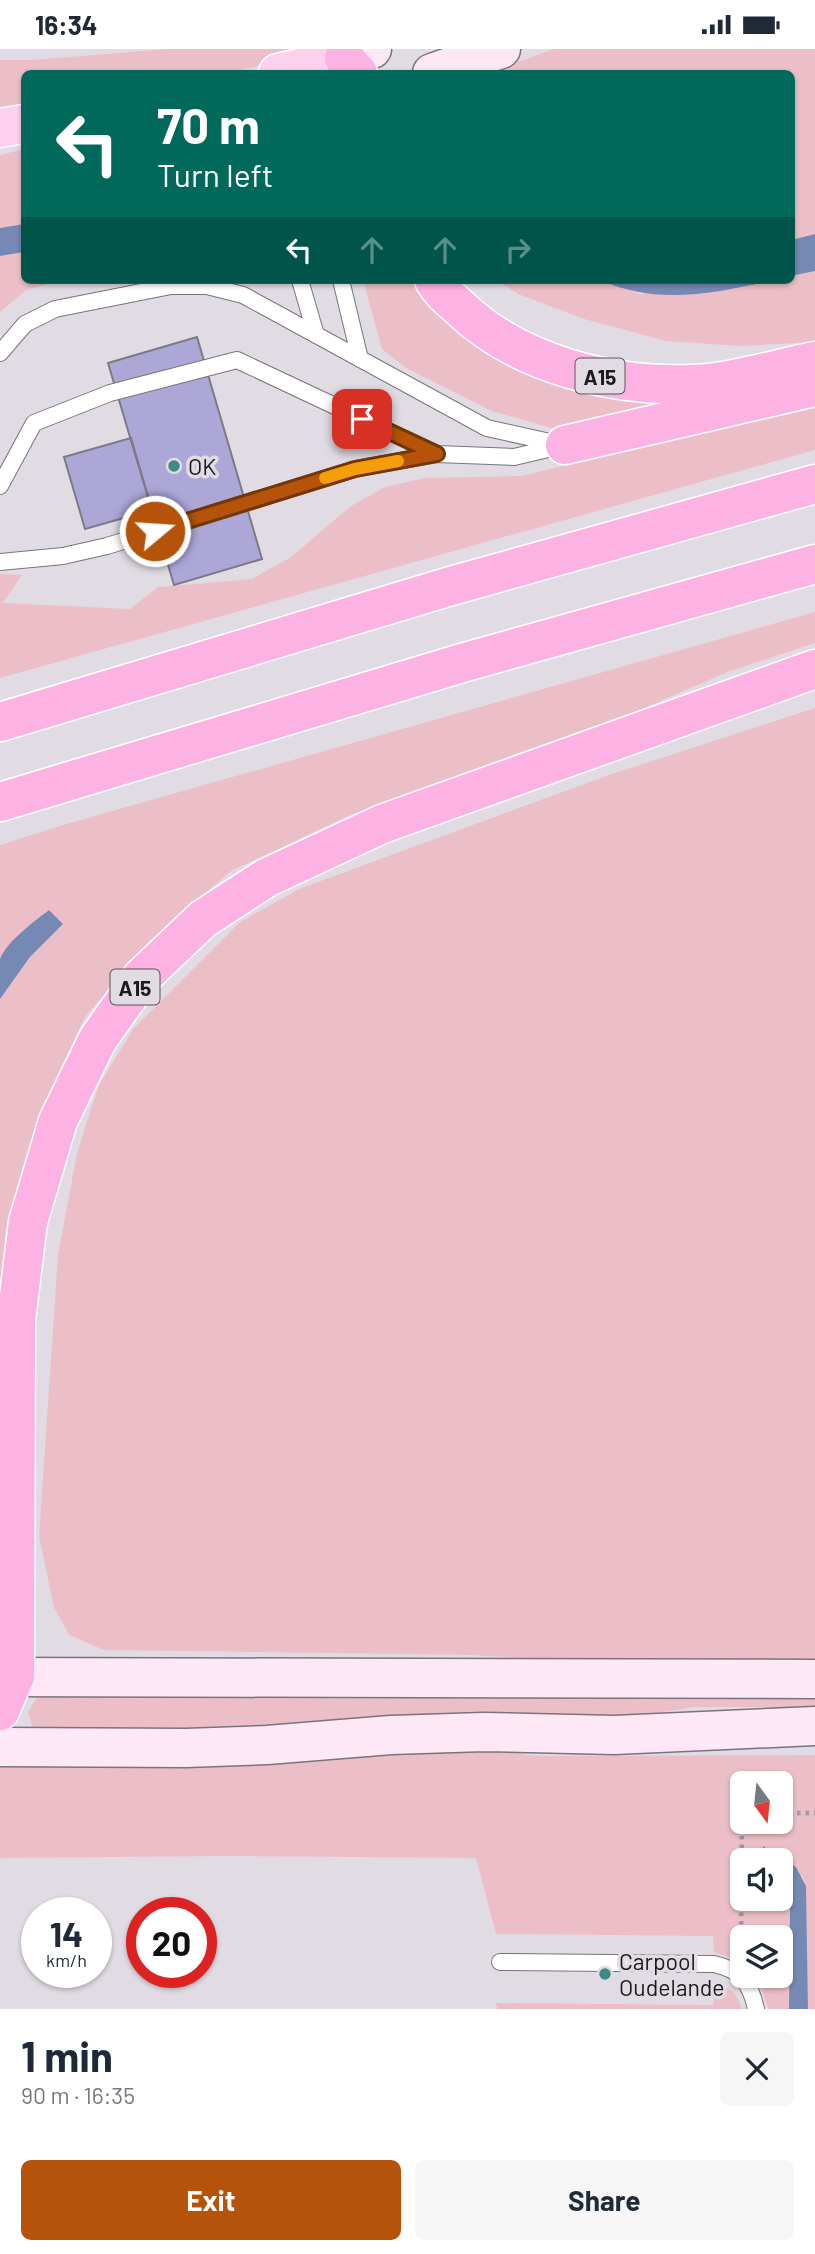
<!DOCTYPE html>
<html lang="en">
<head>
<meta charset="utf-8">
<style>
  :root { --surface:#fff; --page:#f6f6f7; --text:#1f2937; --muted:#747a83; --accent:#b45309 }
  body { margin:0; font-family:Barlow,sans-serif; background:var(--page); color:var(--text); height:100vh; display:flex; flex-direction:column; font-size:26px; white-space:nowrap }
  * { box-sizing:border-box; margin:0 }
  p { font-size:23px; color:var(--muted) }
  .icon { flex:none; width:38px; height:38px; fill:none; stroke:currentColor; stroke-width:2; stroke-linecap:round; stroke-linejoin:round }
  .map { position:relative; height:1960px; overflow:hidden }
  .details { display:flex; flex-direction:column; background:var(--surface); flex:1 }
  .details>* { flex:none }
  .top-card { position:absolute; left:21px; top:21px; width:774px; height:214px; border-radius:10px; box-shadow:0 2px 5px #0004; background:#00695c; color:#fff; overflow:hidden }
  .needle { width:46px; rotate:165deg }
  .tools { position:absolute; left:730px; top:1722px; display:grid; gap:14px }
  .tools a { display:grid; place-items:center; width:63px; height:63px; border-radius:10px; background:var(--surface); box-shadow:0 2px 5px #0004; font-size:35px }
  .speed { position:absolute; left:21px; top:1848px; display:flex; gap:14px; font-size:35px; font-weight:700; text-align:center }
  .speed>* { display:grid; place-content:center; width:91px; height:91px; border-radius:50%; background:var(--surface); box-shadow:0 2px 5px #0004; line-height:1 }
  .speed small { font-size:18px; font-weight:400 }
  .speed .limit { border:10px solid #d22; background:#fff; color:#111 }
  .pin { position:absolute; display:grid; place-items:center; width:60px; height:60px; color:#fff; margin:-30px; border-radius:14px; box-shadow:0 4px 10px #0006 }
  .me { position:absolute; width:77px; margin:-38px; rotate:72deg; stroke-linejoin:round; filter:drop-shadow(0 0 5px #0008) }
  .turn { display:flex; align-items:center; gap:24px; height:147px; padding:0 21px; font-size:32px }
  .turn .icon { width:91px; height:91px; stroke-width:2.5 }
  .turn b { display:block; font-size:49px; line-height:60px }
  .lanes { display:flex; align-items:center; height:66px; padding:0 21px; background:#0003; justify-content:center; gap:35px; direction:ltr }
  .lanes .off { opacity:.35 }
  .round { display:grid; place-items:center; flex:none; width:74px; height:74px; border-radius:10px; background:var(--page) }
  .overview { display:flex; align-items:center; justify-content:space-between; height:119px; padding:0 21px }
  h1 { font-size:42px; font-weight:700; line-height:52px }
  .cta { display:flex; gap:14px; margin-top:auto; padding:14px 21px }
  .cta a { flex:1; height:80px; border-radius:10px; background:var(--accent); color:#fff; font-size:28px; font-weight:700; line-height:80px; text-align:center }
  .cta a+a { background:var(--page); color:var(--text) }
  .status { display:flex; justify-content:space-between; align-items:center; height:49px; padding:0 35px; background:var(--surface); direction:ltr }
  .status svg { height:19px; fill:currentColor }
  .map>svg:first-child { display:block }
</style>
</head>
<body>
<div class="status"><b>16:34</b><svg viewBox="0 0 49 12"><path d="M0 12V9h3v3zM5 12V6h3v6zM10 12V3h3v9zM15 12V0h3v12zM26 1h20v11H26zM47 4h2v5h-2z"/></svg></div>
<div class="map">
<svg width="815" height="1960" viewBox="0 0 815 1960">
  <rect width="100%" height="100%" fill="#e1dce4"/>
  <path fill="#ecbfc8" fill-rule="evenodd" d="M167,0H330L228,24H24V60L0,63V11H31Z
    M554,0H815V185L791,191V24H488Z
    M24,100V175L0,179V106Z
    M24,203V231H62L26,241L0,263V207Z
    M815,222V293L740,297L666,292L584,270L518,245L497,231H601L641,245L734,240L774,231H791V227Z
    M363,231H420L464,276L687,353L562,382L492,362L406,319L382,300Z
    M815,356V401L0,629V525L22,526L3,554L130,560L158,538L252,530L291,508L351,457L385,438L425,429L521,427Z
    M815,563V594L730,622L628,666L350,766L231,822L152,890L85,968L51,1041L21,1129L0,1295V950L30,908L63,875L49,861L9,898L0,910V796L63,776Z
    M815,659V1617L621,1616L471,1606L104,1601L69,1586L54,1559L39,1487L58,1206L77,1104L98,1038L133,980L240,873L299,840L606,727Z
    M815,1639V1658H694L590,1676L40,1685L32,1677L28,1663L40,1643Z
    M415,1694L509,1701L526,1706L543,1707L815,1706V1960H808L806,1837L803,1828L764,1798V1811H742V1850H780L781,1834C797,1863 790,1925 789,1960H768L761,1937L753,1927H780V1888H742V1913L714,1903L713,1887L496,1885L476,1809L232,1807L0,1809V1716ZM742,1734H780V1773H742Z
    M714,1935C731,1937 736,1944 742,1960H498L495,1954L713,1956Z"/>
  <path fill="#7689b4" d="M24,175V203L0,207V179Z
    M815,185V222L791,227V191Z
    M601,231H774C717,244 656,257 601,231Z
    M49,861L63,875L30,908L0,950C0,938 0,920 0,910C7,892 35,872 49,861Z
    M763,1797L796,1818L806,1837L808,1960H789L790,1861L786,1844L781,1834L780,1811H764Z"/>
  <path fill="#ada7d7" stroke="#7c7b84" stroke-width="2" d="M197,288L262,510L174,536L108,314Z
    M131,389L152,461L85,480L64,408Z"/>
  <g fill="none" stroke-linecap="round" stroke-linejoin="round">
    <defs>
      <path id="service" d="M300,231L316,286
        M341,231L360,310
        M0,304L25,275L55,260L171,237H207L243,246L487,379L559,395
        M0,437L34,374L110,344L237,311L437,405L514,408L565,396
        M0,513L63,507L107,497L355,420L437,405
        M500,1913L714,1915C741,1921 750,1933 756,1960"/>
      <path id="secondary" d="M344,9L372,0
        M432,24L501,0
        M0,1628L815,1630
        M0,1698L186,1699L267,1696L391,1686L484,1683L614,1686L815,1677"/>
      <path id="primary" d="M278,24L344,9
        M0,79L24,75"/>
      <path id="motorway" d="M344,9L358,24
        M434,231C440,242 450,250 459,258C519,316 612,338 693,335C734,333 775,320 815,312
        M565,396L810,339
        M0,673L451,537L815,435
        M0,753L462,614L815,515
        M0,1662L15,1627L16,1271L28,1173L58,1072L98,990L142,928L203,870L266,829L382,775L815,620"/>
    </defs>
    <use href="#service" stroke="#79747b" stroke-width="18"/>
    <use href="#secondary" stroke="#79747b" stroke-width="41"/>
    <use href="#primary" stroke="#fff" stroke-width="41"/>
    <use href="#motorway" stroke="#fff" stroke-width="41"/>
    <path stroke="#9e9aa1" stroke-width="4.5" stroke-dasharray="3.5 5" stroke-linecap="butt" d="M780,1764H815
      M741,1901L742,1764"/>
    <use href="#service" stroke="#fff" stroke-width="16"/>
    <use href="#secondary" stroke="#fee8f6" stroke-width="38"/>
    <use href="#primary" stroke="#fdd1ee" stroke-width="38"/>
    <use href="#motorway" stroke="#fcb2e2" stroke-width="38"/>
  </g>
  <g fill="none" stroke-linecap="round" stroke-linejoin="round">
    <defs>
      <path id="route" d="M155,482L355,420L437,405L362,370"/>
    </defs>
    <use href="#route" stroke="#753606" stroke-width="18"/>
    <use href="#route" stroke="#b45309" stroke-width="12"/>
    <path stroke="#f59e0b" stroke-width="12" d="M325,429L355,420L398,412"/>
  </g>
  <g fill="#418985" stroke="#e1dce4" stroke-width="2.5">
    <circle cx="174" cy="417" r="7"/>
    <circle cx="605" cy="1925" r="7"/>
  </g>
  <g text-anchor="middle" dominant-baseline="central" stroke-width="7" stroke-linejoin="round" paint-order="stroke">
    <g fill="#e1dce4" stroke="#575459" stroke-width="2">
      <rect x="575.5" y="309.5" width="49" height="35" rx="5"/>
      <rect x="110.5" y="920.5" width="49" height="35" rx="5"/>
    </g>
    <g font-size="21" font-weight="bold" fill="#1c1a1d">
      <text x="600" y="327">A15</text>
      <text x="135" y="938">A15</text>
    </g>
    <g font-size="23" fill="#1c1a1d" stroke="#e1dce4" text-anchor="start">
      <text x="188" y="417">OK</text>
      <text x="619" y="1912">Carpool<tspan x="619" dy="26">Oudelande</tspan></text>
    </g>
  </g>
</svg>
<div class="tools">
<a><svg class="needle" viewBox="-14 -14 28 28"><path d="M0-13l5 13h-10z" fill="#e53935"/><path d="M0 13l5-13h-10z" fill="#747a83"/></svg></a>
<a><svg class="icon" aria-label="sound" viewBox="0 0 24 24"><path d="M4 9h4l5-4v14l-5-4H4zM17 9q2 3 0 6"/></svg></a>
<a><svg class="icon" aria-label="layers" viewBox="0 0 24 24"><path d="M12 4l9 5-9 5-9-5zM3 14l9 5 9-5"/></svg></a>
</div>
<div class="speed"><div>14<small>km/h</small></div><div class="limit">20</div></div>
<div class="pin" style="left:362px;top:370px;background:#d93025"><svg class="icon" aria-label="arrive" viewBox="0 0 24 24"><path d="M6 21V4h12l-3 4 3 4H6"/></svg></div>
<svg class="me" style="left:155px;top:482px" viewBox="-20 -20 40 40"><circle r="17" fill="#b45309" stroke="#fff" stroke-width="3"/><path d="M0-11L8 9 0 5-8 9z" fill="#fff"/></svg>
<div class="top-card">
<div class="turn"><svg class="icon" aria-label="left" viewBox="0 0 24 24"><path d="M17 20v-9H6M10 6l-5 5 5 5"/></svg><div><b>70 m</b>Turn left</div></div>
<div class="lanes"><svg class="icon" aria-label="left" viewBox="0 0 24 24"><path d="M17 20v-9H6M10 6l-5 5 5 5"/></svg><svg class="icon off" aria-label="ahead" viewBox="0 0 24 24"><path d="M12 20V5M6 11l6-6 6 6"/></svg><svg class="icon off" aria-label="ahead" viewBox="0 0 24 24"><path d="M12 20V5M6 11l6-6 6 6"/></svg><svg class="icon off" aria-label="right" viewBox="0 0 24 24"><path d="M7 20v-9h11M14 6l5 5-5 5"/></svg></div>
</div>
</div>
<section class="details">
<div class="overview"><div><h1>1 min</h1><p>90 m · 16:35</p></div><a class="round"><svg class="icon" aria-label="close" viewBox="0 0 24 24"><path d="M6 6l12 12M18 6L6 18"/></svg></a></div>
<div class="cta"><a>Exit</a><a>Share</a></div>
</section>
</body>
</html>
